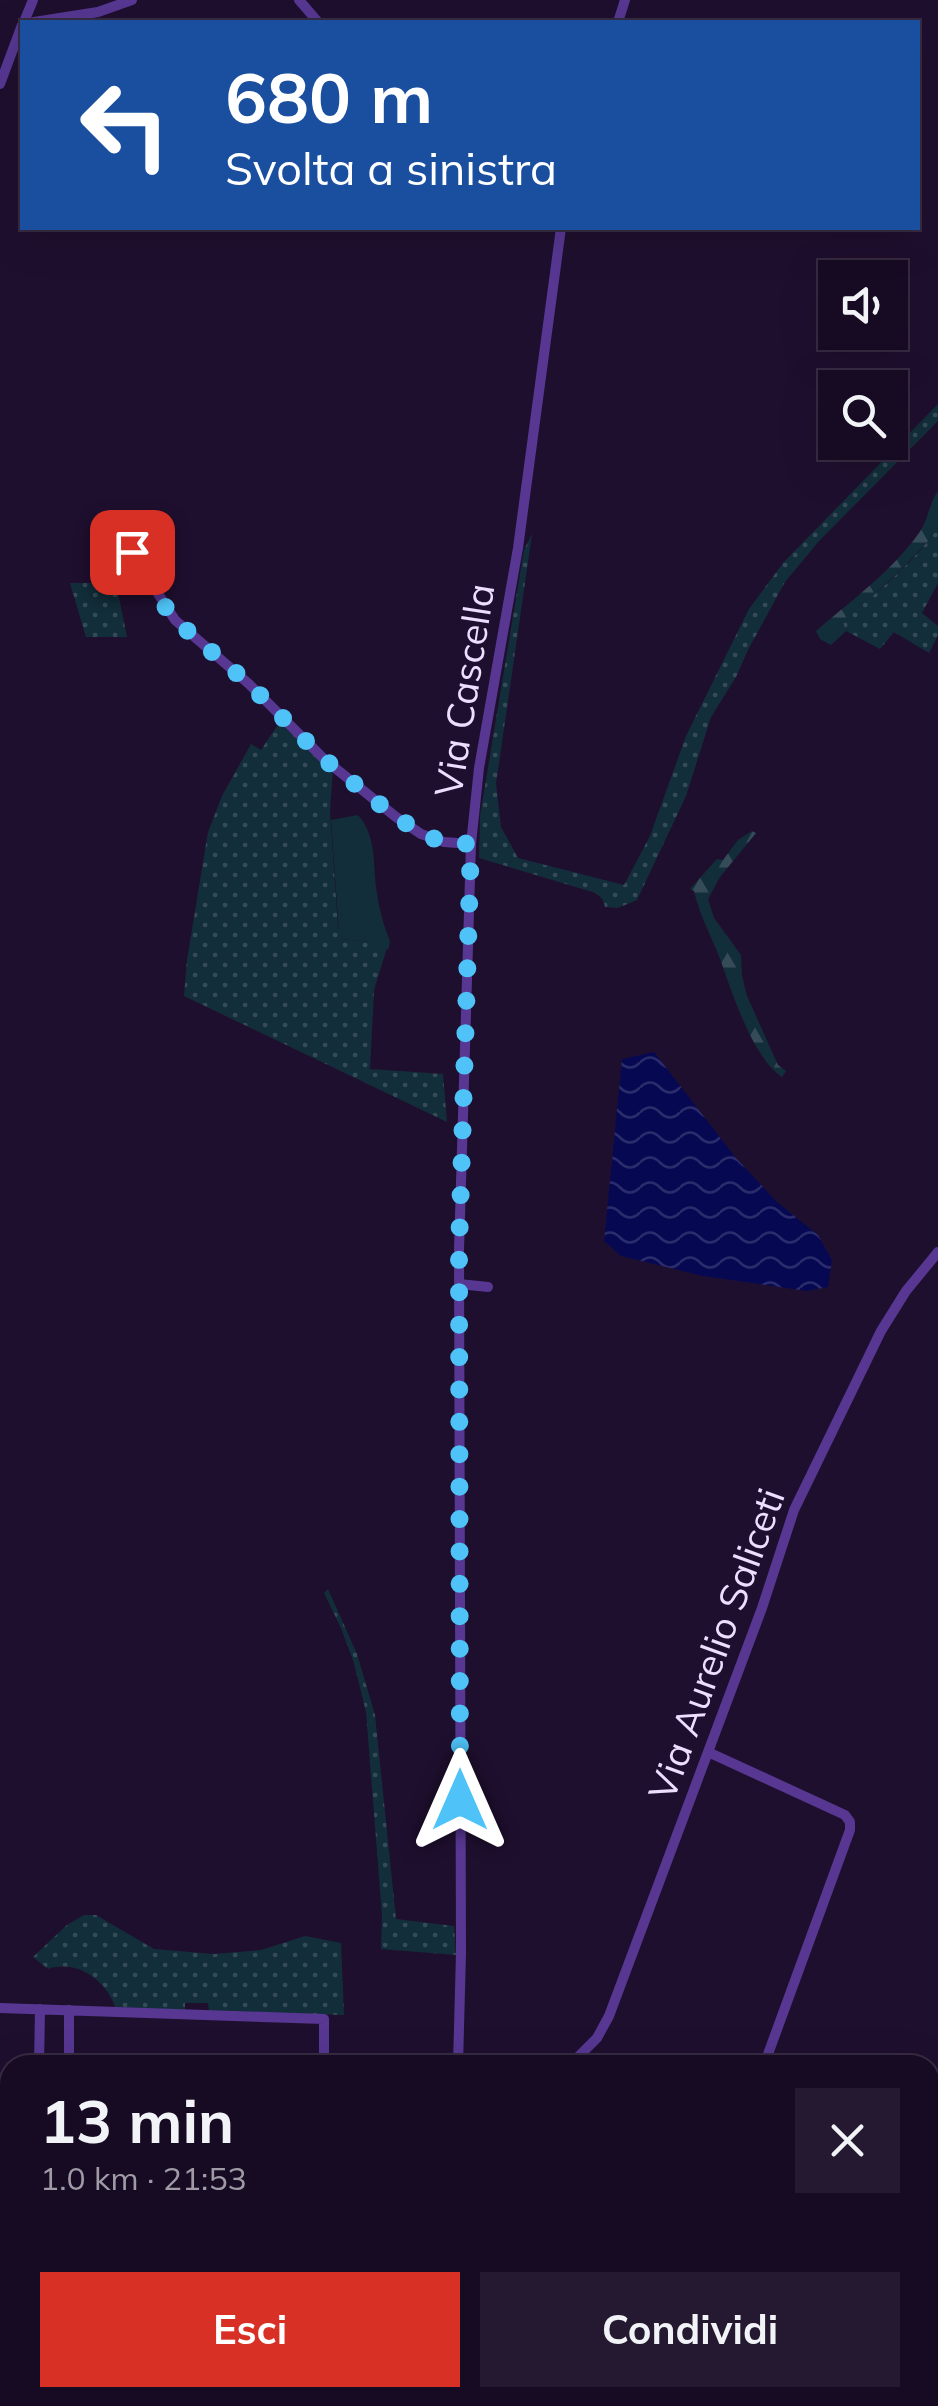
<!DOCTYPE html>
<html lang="it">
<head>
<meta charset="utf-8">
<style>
  :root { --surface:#170b23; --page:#241930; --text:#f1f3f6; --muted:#9e9ba6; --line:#362b41; --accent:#d93025 }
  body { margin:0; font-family:Mulish,sans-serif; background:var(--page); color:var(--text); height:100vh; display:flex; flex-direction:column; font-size:38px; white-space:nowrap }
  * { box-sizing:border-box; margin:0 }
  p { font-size:32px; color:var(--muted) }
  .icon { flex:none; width:55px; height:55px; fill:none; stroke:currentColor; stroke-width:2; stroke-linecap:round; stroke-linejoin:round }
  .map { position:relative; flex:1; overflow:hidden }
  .sheet { position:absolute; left:0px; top:2055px; width:940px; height:352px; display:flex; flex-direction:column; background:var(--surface); border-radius:30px 30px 0 0; box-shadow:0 10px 40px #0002,0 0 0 2px var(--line) }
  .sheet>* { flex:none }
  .guide { position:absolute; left:20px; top:20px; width:900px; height:210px; border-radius:0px; box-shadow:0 10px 40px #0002,0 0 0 2px var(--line); background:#1a4fa0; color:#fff; overflow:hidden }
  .controls { position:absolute; left:818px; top:260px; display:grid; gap:20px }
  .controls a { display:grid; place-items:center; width:90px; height:90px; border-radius:0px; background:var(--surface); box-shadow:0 10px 40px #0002,0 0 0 2px var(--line); font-size:50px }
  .pin { position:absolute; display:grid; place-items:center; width:85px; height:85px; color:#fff; margin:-42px; border-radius:20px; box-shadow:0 5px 15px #0006 }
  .me { position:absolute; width:110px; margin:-55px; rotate:0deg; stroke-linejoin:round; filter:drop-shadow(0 0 8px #0008) }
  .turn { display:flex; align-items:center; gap:35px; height:210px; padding:0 40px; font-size:45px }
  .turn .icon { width:130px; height:130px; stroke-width:2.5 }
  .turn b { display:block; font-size:70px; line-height:85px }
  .round { display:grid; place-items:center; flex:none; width:105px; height:105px; border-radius:0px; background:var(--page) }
  .headline { display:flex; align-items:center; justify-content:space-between; height:170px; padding:0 40px }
  h1 { font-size:60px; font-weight:700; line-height:75px }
  .button { display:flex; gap:20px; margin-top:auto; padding:20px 40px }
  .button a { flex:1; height:115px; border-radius:0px; background:var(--accent); color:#fff; font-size:40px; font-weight:700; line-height:115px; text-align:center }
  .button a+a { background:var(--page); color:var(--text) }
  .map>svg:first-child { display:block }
</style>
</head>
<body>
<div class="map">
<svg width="938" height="2406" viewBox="0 0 938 2406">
  <defs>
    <pattern id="grass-dots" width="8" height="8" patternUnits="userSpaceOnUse" patternTransform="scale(2.5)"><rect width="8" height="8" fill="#122e3a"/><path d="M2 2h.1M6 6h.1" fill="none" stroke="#354c58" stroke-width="1.8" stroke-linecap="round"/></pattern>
    <pattern id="forest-firs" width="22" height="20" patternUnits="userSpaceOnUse" patternTransform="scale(2.5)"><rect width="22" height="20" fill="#122e3a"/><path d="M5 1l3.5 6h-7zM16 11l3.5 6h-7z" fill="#354c58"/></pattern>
    <pattern id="water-waves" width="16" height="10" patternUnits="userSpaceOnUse" patternTransform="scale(2.5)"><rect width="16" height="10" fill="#060952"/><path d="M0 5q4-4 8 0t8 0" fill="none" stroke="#2a2c6c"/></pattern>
  </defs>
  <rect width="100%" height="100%" fill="#1f0f2f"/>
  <path fill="url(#grass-dots)" d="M938,404V421L819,541L785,582L748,650L736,677L711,717L686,796L637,900L618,908L605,907L603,900L596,893L479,858L480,816L524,550L532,534L496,784L501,827L518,858L624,885L650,836L686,736L749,609L783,563Z
    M938,528V583L922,613L938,626V635L929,653L894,632L880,649L846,631L841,620C877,594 912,564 938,528Z
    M70,583H116L127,637H86Z
    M281,720L333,768L330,811L338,927L342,939L372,942L386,951L374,990L370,1069L443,1074L447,1122L184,996L187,960L208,832L222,796L251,744L261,750Z
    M328,1589L357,1654L375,1715L396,1919L454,1926L456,1955L381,1949L382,1915L366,1712L354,1663L341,1628L324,1593Z
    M84,1915H96L154,1949L214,1954L261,1950L305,1936L341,1943L344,2015L209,2011L208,2003H185V2010L116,2009C107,1981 78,1959 48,1969L33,1957L67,1925Z"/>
  <path fill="url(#forest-firs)" d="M938,491V528L930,539L901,570L867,601L842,620L846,631L831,645L820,639L816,631C852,600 891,572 919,533C929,519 929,503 938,491Z
    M752,831L756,833L720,877L708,899L714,918L741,955L742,976L747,996L778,1065L786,1071L782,1077C750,1055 731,987 717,951C708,930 699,912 694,891L690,889L717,859L723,860L738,840Z"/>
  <path fill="#122e3a" d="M358,815C378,838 372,865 377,893C379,909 384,926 390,941L389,948L384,952L377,951L372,942L342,939L339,934L331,820Z"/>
  <path fill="url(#water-waves)" d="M654,1052L736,1158L777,1202L818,1235L832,1260L828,1287L807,1291L703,1276L621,1256L604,1241L622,1059Z"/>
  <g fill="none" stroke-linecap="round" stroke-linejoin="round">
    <path stroke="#573792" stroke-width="10" d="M299,0L318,22
      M24,22L33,0
      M34,22L98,12L132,0
      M618,22L625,0
      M0,84L22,25
      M110,519L175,620L249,684L324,759L396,817L421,834L444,842L471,844
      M459,1284L488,1287
      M708,1752L845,1815L850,1822V1830L764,2065
      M0,2008L324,2019V2065
      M39,2065L40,2009
      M69,2065V2010
      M458,2065L461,1953L459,1250L471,844L479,768L518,548L561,228
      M570,2065L597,2038L609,2016L762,1608L794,1510L881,1331L906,1291L938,1252
      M0,2095L10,2096
      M409,2406L412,2398"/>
    <path stroke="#f765ff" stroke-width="12" d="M0,2237H10
      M930,2364L938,2365"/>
  </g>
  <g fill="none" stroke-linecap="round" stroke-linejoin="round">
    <path stroke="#4fc3f7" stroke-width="18" stroke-dasharray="0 32.4" d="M132,552L151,581L156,594L175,620L249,684L324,759L382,806L421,834L444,842L471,844L459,1250L460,1800"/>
  </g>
  <g text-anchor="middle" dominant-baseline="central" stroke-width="10" stroke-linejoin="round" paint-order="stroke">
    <g font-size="38" fill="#ecdeff" stroke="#1f0f2f">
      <text transform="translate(464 690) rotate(-81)">Via Cascella</text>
      <text transform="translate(716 1644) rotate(-70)">Via Aurelio Saliceti</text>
    </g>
  </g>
</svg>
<div class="controls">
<a><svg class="icon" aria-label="sound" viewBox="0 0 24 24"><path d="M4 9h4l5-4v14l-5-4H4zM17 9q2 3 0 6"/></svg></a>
<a><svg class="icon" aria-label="search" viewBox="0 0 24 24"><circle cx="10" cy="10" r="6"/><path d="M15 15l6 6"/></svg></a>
</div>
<div class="pin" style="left:132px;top:552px;background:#d93025"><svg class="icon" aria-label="arrive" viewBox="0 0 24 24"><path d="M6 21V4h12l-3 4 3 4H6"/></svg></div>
<svg class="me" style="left:460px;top:1800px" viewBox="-20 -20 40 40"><path d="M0-17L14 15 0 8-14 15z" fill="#4fc3f7" stroke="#fff" stroke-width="4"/></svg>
<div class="guide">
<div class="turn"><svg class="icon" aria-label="left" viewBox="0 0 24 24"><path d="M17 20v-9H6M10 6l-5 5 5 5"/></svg><div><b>680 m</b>Svolta a sinistra</div></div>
</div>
<section class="sheet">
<div class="headline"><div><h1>13 min</h1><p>1.0 km · 21:53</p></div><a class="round"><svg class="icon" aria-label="close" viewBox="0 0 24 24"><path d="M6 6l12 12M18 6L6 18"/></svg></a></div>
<div class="button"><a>Esci</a><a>Condividi</a></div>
</section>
</div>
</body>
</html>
